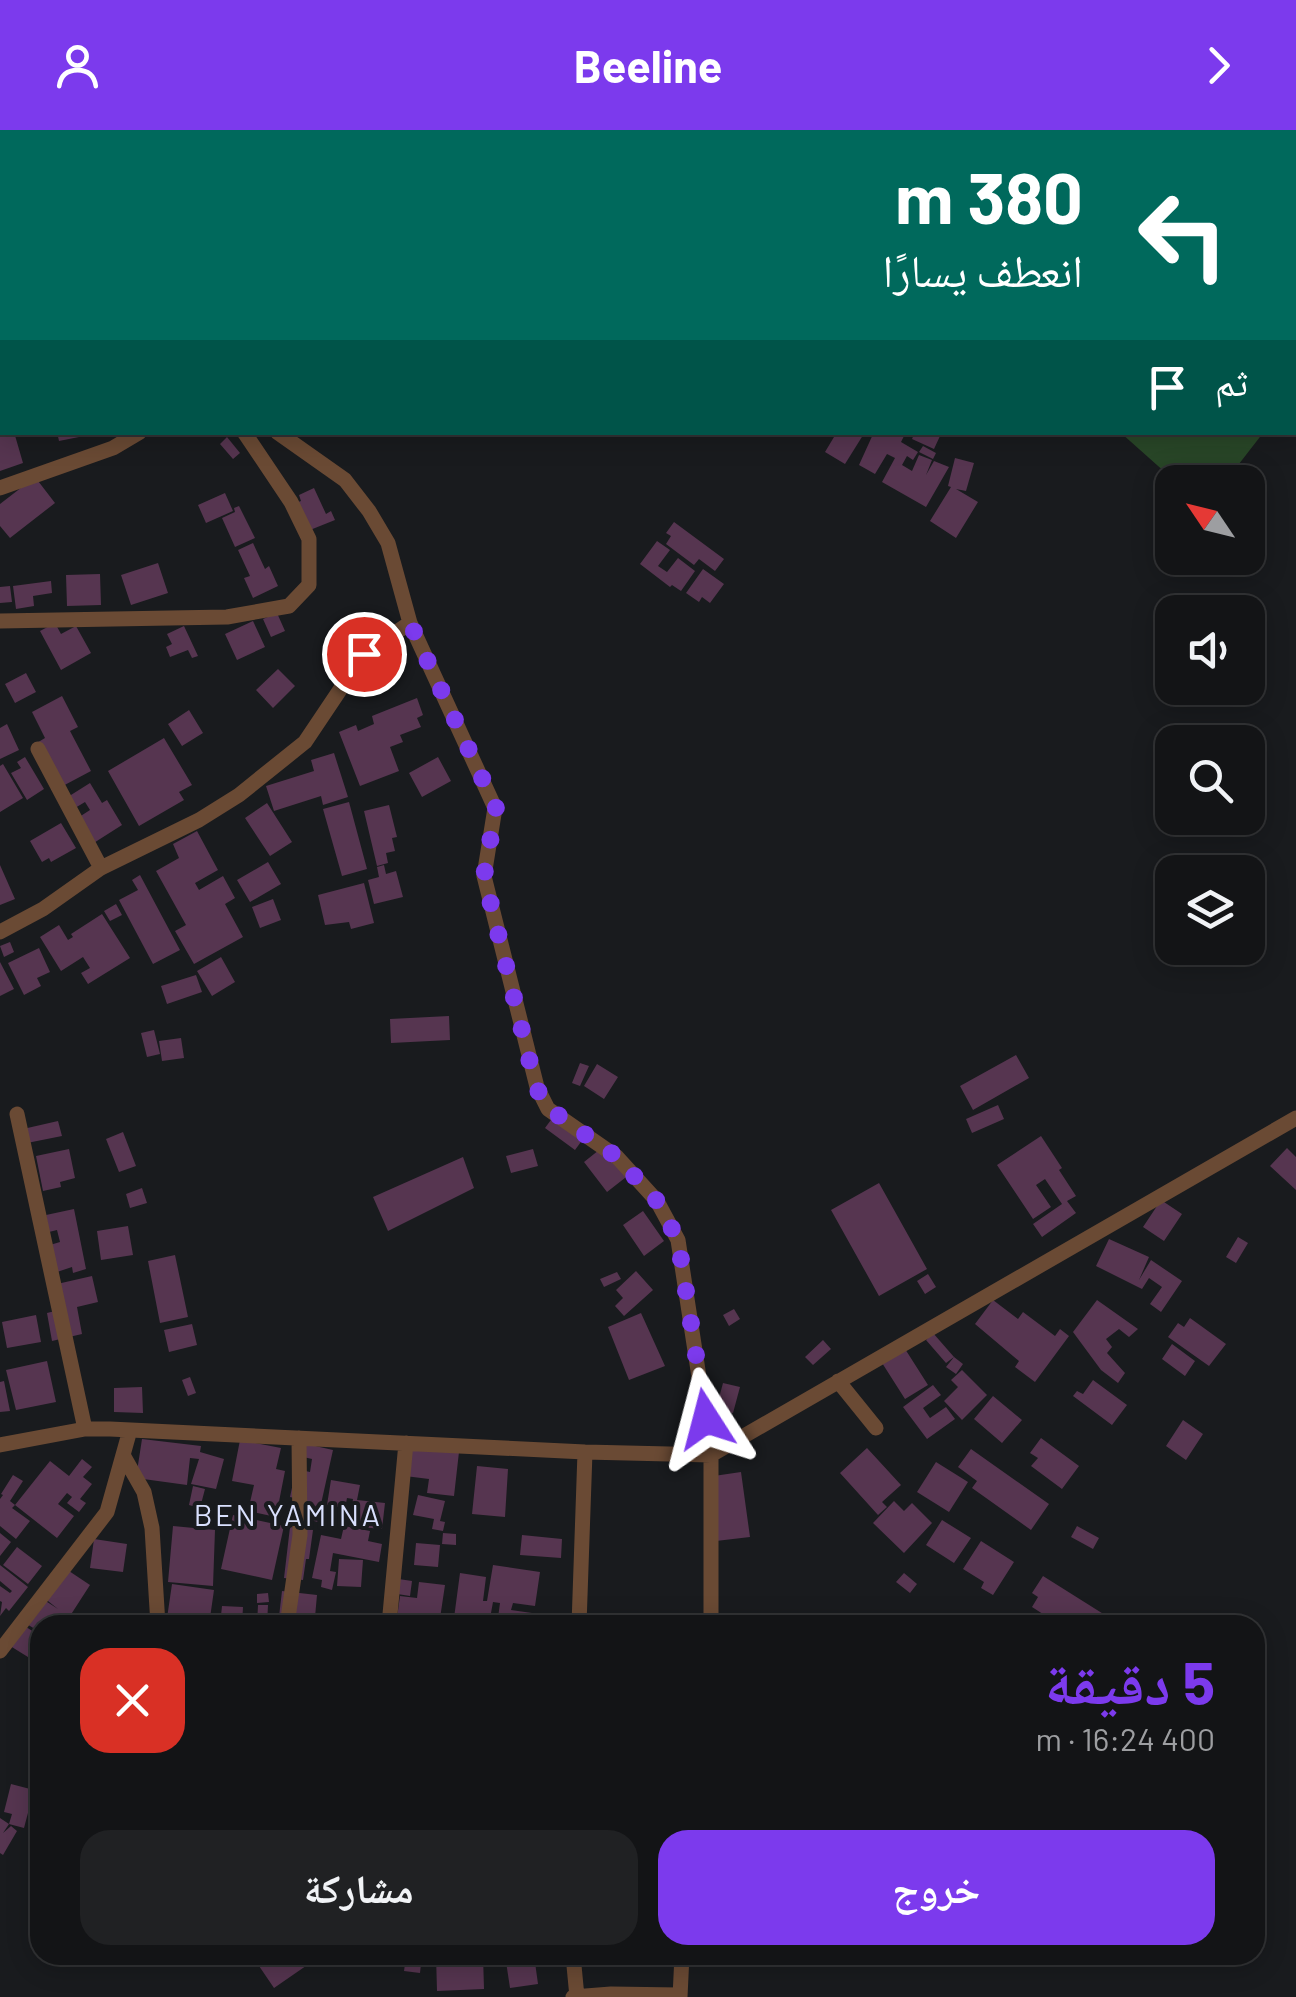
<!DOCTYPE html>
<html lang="ar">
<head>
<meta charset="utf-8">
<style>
  :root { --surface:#131416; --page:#202123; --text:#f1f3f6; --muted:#9d9ea1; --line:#323335; --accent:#7c3aed }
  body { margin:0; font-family:Barlow,"Noto Naskh Arabic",sans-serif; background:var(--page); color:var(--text); direction:rtl; height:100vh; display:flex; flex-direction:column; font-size:38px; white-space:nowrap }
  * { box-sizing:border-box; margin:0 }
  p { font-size:32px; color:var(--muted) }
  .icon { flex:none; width:55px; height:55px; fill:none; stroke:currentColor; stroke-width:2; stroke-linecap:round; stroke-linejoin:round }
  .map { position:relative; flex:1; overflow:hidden; direction:ltr }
  .sheet { position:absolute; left:30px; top:1485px; width:1235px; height:350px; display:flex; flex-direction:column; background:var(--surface); border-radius:30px; box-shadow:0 5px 25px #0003,0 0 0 2px var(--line); direction:rtl }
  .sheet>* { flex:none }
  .banner { position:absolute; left:0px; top:0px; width:1298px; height:305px; box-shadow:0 5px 25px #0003,0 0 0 2px var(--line); direction:rtl; background:#00695c; color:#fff; overflow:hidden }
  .needle { width:65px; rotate:305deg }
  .fabs { position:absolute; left:1155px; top:335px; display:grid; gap:20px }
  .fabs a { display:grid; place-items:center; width:110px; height:110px; border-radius:20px; background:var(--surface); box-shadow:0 5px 25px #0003,0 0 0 2px var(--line); font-size:50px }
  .pin { position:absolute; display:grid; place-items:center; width:85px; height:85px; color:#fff; margin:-42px; border:5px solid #fff; border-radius:50%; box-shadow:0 2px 10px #0007 }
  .me { position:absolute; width:110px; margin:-55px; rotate:351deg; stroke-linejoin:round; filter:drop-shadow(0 0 8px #0008) }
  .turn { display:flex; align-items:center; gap:35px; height:210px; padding:0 50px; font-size:45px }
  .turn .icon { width:130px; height:130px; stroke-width:2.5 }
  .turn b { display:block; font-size:70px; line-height:85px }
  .then { display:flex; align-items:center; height:95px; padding:0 50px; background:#0003; gap:20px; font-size:38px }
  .round { display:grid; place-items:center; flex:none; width:105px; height:105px; border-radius:30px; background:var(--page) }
  .summary { display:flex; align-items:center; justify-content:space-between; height:170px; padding:0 50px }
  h1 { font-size:60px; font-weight:700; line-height:75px; color:var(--accent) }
  .cta { display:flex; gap:20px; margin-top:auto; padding:20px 50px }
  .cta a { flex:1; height:115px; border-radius:30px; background:var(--accent); color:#fff; font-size:40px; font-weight:700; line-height:115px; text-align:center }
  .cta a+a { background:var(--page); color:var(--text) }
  header { display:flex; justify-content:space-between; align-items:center; height:130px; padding:0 50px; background:var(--accent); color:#fff; font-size:45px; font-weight:700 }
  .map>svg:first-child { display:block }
</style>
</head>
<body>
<header><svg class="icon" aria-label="forward" viewBox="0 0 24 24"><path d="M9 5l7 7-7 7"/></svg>Beeline<svg class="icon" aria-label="person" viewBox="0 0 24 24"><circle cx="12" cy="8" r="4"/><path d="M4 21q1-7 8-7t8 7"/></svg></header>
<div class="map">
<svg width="1296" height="1867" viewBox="0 0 1296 1867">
  <rect width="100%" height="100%" fill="#191b1e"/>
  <path fill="#294728" d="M1186,0H1296L1295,262V2H1184Z
    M1121,303H1263L1225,352H1176Z"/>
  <path fill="#563550" d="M0,302H14L23,333L0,341Z
    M57,302H78L79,307L59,311Z
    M837,302H865L845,334L825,322Z
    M874,302H906L901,312L918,322L913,330L907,326L902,335L912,341L919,325L932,330L926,345L934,331L949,337L926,377L882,352L895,328L887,324L875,344L859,335Z
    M915,302H936L940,306L934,319L912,309Z
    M227,307L240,323L233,329L220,314Z
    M923,316L936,323L933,329L919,322Z
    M955,328L974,333L966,361L956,359L978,372L956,408L930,391L951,357L948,356Z
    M35,347L55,373L10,408L0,396V374Z
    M314,358L326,384L331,381L335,390L305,402L293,374L301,371L299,365Z
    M225,363L233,381L206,393L198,375Z
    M239,376L255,408L235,417L222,388L235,382L234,378Z
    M674,392L724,429L715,441L699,429L694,435L666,414L671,406L666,403Z
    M657,411L670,420L658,436L667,442L678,428L695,441L681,461L672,455L670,457L640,434Z
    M253,413L265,439L269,436L278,456L253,468L244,448L250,446L238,420Z
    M158,433L168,463L131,475L121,445Z
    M703,439L724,454L710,473L702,467L699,472L686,463Z
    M100,444L101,475L67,476L66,445Z
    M51,451L52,463L33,466L34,476L16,479L13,456Z
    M10,456L12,472L0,473V457Z
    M277,483L285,501L271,507L263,489Z
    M341,489L348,492L344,505L336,502Z
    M253,491L265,517L237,530L225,504Z
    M55,493L61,504L76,496L91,523L61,540L40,501Z
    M184,496L198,526L192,528L188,520L170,527L166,517L172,514L167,504Z
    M278,539L295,556L273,578L256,560Z
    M26,543L36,562L15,573L5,554Z
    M62,566L78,597L70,601L91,641L59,658L35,614L45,608L32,582Z
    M417,568L423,585L417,588L421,597L400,605L403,612L390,617L399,641L360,656L339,602L356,595L358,601L374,594L372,586Z
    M189,580L203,603L182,616L168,594Z
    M7,594L19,620L0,629V598Z
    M164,608L192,655L179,662L184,670L139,696L108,641Z
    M334,623L348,667L323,675L321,666L274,681L266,656L314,641L311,630Z
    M25,627L44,659L27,670L11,643L21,638L17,632Z
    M438,627L451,651L422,667L409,643Z
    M3,634L23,668L0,682V636Z
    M90,653L102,673L107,670L122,695L89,716L73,691L90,680L85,672L70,681L63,670Z
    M349,672L367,739L342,746L323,679Z
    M267,673L292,712L270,726L245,688Z
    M389,675L397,707L392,708L395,721L386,723L388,733L377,736L364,681Z
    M61,693L76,718L51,732L49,728L42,732L30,711Z
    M197,701L218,740L195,753L199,760L223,746L235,768L225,774L243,807L194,834L175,801L186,795L156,741L179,728L173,714Z
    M268,732L281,754L250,772L237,750Z
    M0,735L15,769L0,775Z
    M384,735L386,744L396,741L403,767L374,774L368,750L379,747L377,737Z
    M140,745L180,820L153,834L119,770L138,760L132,750Z
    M364,753L374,793L351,799L349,792L325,795L318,765Z
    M273,769L281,790L260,798L252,777Z
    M116,774L122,785L110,791L104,781Z
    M102,784L130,828L88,854L81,843L90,838L83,827L61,841L40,807L59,795L68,810L73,807L71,804Z
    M10,812L14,822L4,827L0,816Z
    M39,818L50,842L37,848L41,856L24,865L8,833Z
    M221,827L235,852L212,866L197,841Z
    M0,832L14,859L0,866Z
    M196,845L202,862L167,874L161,856Z
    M449,886L450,910L391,913L390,889Z
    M154,900L160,924L147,927L141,903Z
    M181,908L184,928L162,931L159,911Z
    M1016,925L1029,948L973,980L960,956Z
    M580,933L589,936L580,956L572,953Z
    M597,934L618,947L604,969L584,956Z
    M998,975L1004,989L972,1003L966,989Z
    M556,983L586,1005L575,1020L545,998Z
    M58,991L62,1006L27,1013L23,999Z
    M123,1002L136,1036L119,1042L106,1009Z
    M1041,1006L1062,1038L1059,1040L1076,1066L1067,1071L1076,1083L1042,1107L1033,1094L1062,1074L1045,1049L1036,1055L1051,1077L1033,1089L997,1035Z
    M1287,1018L1296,1027V1060L1270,1036Z
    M69,1019L75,1048L60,1052L61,1057L43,1061L36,1026Z
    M533,1019L538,1036L511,1043L506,1026Z
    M599,1020L630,1044L607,1062L584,1032Z
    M463,1027L474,1058L388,1101L373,1067Z
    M879,1053L927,1139L879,1166L831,1080Z
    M142,1058L147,1073L130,1078L126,1064Z
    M1161,1070L1182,1084L1164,1111L1143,1097Z
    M74,1079L86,1139L73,1143L72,1137L57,1142L50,1115L60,1112L57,1100L49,1102L46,1085Z
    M643,1081L664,1111L644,1126L623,1095Z
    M128,1096L133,1125L101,1130L97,1101Z
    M1238,1107L1248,1113L1236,1133L1226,1127Z
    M1109,1109L1149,1127L1139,1150L1151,1130L1182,1151L1161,1182L1150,1174L1162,1157L1149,1148L1142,1159L1096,1136Z
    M175,1125L188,1187L160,1193L148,1131Z
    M636,1141L653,1160L624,1186L615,1176L623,1168L616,1160Z
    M617,1142L621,1149L604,1157L600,1149Z
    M928,1144L936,1157L925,1164L917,1151Z
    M92,1146L98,1172L77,1177L82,1204L52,1211L47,1183L63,1179L57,1154Z
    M993,1170L1018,1189L1023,1182L1055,1206L1060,1199L1069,1206L1035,1252L1015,1237L1019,1231L975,1194Z
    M1097,1170L1138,1199L1129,1207L1119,1199L1106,1209L1112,1217L1107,1223L1125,1243L1118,1253L1101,1240L1073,1202Z
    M734,1179L740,1189L729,1196L723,1185Z
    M641,1183L665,1236L629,1250L608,1197Z
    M36,1185L41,1212L7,1218L2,1192Z
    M1190,1188L1226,1214L1209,1236L1168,1207L1178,1193L1184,1197Z
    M192,1194L197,1215L169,1222L164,1200Z
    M933,1203L954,1227L946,1233L926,1210Z
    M823,1210L831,1219L813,1235L805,1227Z
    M900,1211L928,1255L905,1269L877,1225Z
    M1172,1214L1195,1231L1185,1246L1162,1229Z
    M954,1227L963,1234L956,1244L946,1237Z
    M47,1231L56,1272L16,1280L6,1240Z
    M962,1240L987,1265L962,1290L944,1271L958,1257L951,1250Z
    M190,1247L196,1263L188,1266L182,1250Z
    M1093,1250L1127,1275L1112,1295L1073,1266L1077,1261L1083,1264Z
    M4,1251L10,1281L0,1282V1252Z
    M723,1253L740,1257L733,1283L716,1279Z
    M933,1255L941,1265L923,1278L930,1288L946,1277L955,1289L927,1309L903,1277Z
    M142,1257L143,1283L114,1282V1258Z
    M993,1266L1022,1290L1002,1313L974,1289Z
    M1183,1290L1203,1304L1186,1330L1166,1316Z
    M1041,1308L1079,1336L1062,1359L1031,1336L1038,1328L1030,1323Z
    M142,1309L201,1316L200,1322L224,1329L216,1359L191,1354L199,1329L190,1328L187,1355L136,1348Z
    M240,1310L281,1318L276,1339L285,1341L276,1387L248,1381L254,1355L232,1351Z
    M409,1312L459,1322L454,1366L427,1363L429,1349L405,1346Z
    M302,1313L333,1320L321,1374L326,1375L322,1393L298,1387L303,1370L290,1367L296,1339L310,1342L312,1329L299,1326Z
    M867,1318L901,1355L882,1372L887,1377L878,1385L840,1343Z
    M971,1319L1049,1374L1031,1400L972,1358L977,1351L958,1337Z
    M82,1329L92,1337L83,1347L92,1354L80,1369L86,1373L79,1382L67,1373L72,1367L67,1363L58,1374L74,1386L57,1408L15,1375L50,1331L69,1346Z
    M936,1332L968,1352L949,1382L917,1362Z
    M477,1336L508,1339L505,1387L472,1384Z
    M741,1342L750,1407L716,1411L707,1347Z
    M13,1345L23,1351L10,1371L15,1375L12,1378L30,1391L16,1409L0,1396V1369L3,1365L1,1364Z
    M331,1350L360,1355L357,1370L385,1373L382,1399L349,1396L353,1369L347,1368L345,1378L327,1375Z
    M193,1356L205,1359L200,1378L189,1375Z
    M418,1365L445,1371L440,1391L445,1392L443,1401L432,1399L434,1389L413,1385Z
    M894,1371L904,1381L912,1373L932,1393L904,1423L873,1393Z
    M233,1385L284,1396L272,1450L221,1439Z
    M942,1390L971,1408L954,1433L926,1415Z
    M173,1396L215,1400L213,1456L168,1452Z
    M344,1396L370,1401L368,1411L382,1414L379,1432L333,1423L330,1441L336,1442L332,1460L321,1457L322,1450L312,1448L321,1405L341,1409Z
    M1077,1396L1099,1408L1093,1419L1071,1407Z
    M290,1397L313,1400L309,1429H306L303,1450L284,1448Z
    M0,1403L11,1412L0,1426Z
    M443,1403L456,1404V1415L442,1414Z
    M522,1405L562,1409L561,1428L520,1425Z
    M94,1409L127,1414L123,1442L90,1438Z
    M981,1411L1014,1432L993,1465L981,1458L984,1452L963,1439Z
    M416,1413L440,1415L438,1437L414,1435Z
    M17,1417L42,1436L28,1454L3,1435Z
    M339,1429L363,1430L361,1457L337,1456Z
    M0,1435L28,1457L9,1481L6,1478L0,1486L2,1472L0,1471V1456L10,1463L12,1461L0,1451Z
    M493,1435L540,1442L535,1476L513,1473L511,1480L532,1483L530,1495H497L500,1473L493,1472L489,1494L454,1488L460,1443L486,1447L483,1471H487Z
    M63,1437L90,1455L70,1486L78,1491L75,1495H40V1502L25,1493L41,1468L58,1479L43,1467Z
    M904,1443L917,1454L910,1463L896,1452Z
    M1043,1446L1105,1485L1098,1495H1060L1032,1477L1038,1467L1032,1463Z
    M392,1448L412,1451L410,1466L391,1463Z
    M419,1452L445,1455L439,1495H396L400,1466L417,1468Z
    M172,1454L214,1460L209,1495H166Z
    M282,1461L317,1465L315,1487L301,1486L300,1495H278Z
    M268,1463L269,1472L257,1473V1464Z
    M258,1475H268L267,1495H257Z
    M222,1476L243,1477L242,1495H220Z
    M307,1489L323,1490V1495H307Z
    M20,1493L40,1506V1525L36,1532L7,1514Z
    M11,1654L34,1660L24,1698L9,1694L12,1684L4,1682Z
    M0,1688L9,1694L3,1703L11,1696L17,1701L3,1725L0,1723Z
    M268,1825H313L316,1829L274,1858L257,1833Z
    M394,1825H422L420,1843L404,1841L405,1834L393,1832Z
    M436,1825H483L484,1859L437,1861Z
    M505,1825H534L538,1854L510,1858Z"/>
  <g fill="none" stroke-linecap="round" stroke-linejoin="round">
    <path stroke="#6a4a34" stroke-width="15" d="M271,0L274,2
      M977,0L982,2
      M1145,2L1147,0
      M0,358L113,318L140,302
      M0,491L227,487L289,476L309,455V409L291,372L244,302
      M38,619L101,738
      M0,802L43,779L101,738L199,690L239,665L305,612L364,524L410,493
      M17,984L85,1299
      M838,1251L876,1298
      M0,1315L85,1299H110L585,1322L711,1325L678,1110L657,1071L617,1027L548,979L537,957L484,746L495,678L410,493L388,413L369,381L345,350L277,302
      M123,1325L144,1362L152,1398L158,1495
      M287,1495L300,1405L299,1308
      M389,1495L406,1313
      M579,1495L585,1322
      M711,1495V1325L1296,988
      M0,1521L107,1382L130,1300
      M573,1825L577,1867
      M573,1867L611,1864L680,1865
      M680,1867L682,1825"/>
  </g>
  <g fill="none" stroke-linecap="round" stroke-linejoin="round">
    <path stroke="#7c3aed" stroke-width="18" stroke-dasharray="0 32.4" d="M364,524L410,493L496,678L484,746L536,957L548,978L617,1027L657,1071L678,1110L706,1289"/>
  </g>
  <g text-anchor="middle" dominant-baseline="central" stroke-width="8" stroke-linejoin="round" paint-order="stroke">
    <g font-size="30" letter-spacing="2.5" fill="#d9e0fd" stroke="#191b1e">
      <text x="288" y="1384">BEN YAMINA</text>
    </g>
  </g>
</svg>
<div class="fabs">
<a><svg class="needle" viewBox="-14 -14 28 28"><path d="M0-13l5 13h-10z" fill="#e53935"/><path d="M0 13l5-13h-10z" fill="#9d9ea1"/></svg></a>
<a><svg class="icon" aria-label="sound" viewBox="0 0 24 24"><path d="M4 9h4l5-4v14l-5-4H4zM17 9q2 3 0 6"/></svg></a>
<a><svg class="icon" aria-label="search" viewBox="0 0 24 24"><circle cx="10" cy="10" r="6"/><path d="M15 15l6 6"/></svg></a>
<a><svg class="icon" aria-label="layers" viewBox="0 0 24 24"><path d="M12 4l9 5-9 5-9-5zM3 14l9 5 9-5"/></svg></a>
</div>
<div class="pin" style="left:364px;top:524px;background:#d93025"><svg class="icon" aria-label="arrive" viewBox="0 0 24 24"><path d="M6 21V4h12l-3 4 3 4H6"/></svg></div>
<svg class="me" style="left:706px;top:1289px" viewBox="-20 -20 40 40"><path d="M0-17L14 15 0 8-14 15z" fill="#7c3aed" stroke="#fff" stroke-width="4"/></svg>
<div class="banner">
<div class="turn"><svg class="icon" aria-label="left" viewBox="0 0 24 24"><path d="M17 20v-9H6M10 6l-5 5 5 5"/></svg><div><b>380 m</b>انعطف يسارًا</div></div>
<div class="then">ثم<svg class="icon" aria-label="arrive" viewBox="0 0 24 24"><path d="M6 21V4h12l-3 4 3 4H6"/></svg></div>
</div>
<section class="sheet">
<div class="summary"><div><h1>5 دقيقة</h1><p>400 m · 16:24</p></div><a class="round" style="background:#d93025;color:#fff"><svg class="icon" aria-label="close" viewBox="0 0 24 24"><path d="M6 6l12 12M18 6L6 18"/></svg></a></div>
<div class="cta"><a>خروج</a><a>مشاركة</a></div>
</section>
</div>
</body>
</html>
